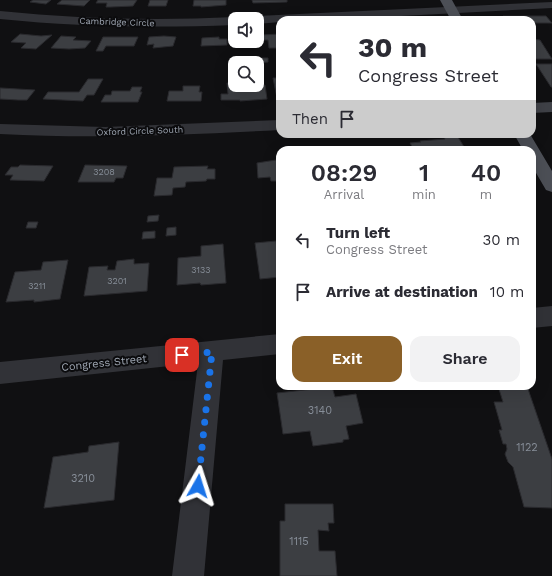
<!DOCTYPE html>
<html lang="en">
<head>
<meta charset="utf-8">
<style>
  :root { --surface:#fff; --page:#f2f2f3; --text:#2b2b33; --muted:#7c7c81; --accent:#8a6028 }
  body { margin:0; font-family:"Work Sans",sans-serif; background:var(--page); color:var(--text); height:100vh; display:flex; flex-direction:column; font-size:15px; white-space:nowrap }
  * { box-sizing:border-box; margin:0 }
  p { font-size:13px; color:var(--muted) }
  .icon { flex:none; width:22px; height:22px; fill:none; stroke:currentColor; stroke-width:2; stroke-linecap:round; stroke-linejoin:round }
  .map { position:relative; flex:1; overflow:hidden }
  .panel { position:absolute; left:276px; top:146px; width:260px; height:244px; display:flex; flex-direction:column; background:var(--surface); border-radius:12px; box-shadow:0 4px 16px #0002 }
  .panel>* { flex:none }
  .hud { position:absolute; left:276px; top:16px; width:260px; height:122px; border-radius:12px; box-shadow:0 4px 16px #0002; background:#fff; color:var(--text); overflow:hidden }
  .tools { position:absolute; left:228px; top:12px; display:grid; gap:8px }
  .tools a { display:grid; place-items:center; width:36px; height:36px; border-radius:8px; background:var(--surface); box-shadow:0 4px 16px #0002; font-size:20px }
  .pin { position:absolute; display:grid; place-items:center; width:34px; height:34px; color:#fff; margin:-17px; border-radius:8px; box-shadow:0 2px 6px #0006 }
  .me { position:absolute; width:44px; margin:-22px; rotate:6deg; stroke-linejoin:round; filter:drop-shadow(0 0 3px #0008) }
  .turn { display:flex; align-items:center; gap:14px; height:84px; padding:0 16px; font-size:18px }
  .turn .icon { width:52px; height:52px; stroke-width:2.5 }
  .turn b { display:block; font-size:28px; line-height:34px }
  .then { display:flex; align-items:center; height:38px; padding:0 16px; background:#0003; gap:8px; font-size:15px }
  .eta { display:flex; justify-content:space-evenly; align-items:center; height:68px; text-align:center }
  .eta b { font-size:24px; font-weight:600; line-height:28px }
  .button { display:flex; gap:8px; margin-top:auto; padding:8px 16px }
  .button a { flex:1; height:46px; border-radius:12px; background:var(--accent); color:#fff; font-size:16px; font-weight:600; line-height:46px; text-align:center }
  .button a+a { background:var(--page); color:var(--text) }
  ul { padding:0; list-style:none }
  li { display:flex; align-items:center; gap:12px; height:52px; padding:0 16px }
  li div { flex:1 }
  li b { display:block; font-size:15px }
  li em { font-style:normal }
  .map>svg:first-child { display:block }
</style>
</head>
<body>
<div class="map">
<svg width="552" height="576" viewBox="0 0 552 576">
  <rect width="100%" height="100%" fill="#101012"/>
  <path fill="#3c3e42" stroke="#2a2a2e" d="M33,0H51L46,4L30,2Z
    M62,0H90L84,6L57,4Z
    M98,0H137L133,6L111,7H106L107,3H96Z
    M150,0H168L166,6H148Z
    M194,0H226V5L201,7V6H193Z
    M252,0H287V2L253,3Z
    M503,16H546L552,23H535L532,20H506Z
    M20,34L41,36L52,35L36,49L21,48L26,43L11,42Z
    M280,34V48H269L268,40H262L261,35Z
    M61,36L76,37L73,40L91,41L85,48L69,49L51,48Z
    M164,36L176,37L173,46L153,48L154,44L147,45L149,37Z
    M103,37H138L134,46H106L103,51H96Z
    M219,37V39H227V45L201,46L202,38Z
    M532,39L540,40L552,59H532Z
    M257,58H268V62L257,63Z
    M536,64H552V87H551Z
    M273,78H280V98H277Z
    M88,79H103L94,95H87L83,101L43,99L48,92H79Z
    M227,83H235V85H265L267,99L240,101V100H221V94H228Z
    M183,86H200L199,92H202L201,101H167L169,91H183Z
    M132,87H142L140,92H142L138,102H101L105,95H111L112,91H130Z
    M0,88H1L35,90L27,100H18L0,99Z
    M456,134L466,150H414L410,143L421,142L420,141L445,139L443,135Z
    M276,160H280V181H271L270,177L258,178L257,163Z
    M20,165L53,166L44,181L10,180L13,175H5L11,167H18Z
    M85,165L127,166L123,178H116L114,182H78Z
    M208,166L207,169H215V179H207L206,181L186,182L185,187L173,188L172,195L154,196L157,178H172L174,167Z
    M159,215L158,221L147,222L148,216Z
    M28,222H38L36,228H26Z
    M176,227V235L166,236L167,228Z
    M155,231V238L142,239L143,232Z
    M276,241L277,248H280V277L260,279L255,243Z
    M223,244L226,283L201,285L200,283L177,285L178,258L201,256V246Z
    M134,259V264L149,263L147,291L84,296L89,267L108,266L107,270H115L117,261Z
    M68,260L60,299L34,302V300L6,302L15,272L41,270L43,262Z
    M498,386H527L552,459V508L524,507L513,467L508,462L505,454L507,449L506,444H503L499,430H502L494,402H503Z
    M332,387L335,397L356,394L363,423L346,426L349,439L343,440V442L313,446L310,431L283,434L277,393Z
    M119,442L114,500L44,508L53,457L88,452L89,446Z
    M285,504H333L334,523H328L329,531L318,530L319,551H335L337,576H280V521H285Z"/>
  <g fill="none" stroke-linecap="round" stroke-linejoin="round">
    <path fill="#313237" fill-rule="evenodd" d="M552,2V8L326,20H280V22L257,24V19H252L257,16Z
      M0,11C78,19 156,21 235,17L240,19H235V25C156,28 78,27 0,19Z
      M280,120V130C187,135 94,139 0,134V124L105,127Z
      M552,306V326L532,328V308Z
      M280,334V354L223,360L204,576H172L198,363L0,384V362Z"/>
    <path fill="#3f4147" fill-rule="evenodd" d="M552,102V112L532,113V103Z"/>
    <path fill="#4c4f56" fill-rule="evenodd" d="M440,0H452L463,20H451Z
      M514,134H530L552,171V192L546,190L532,166V150H523Z"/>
  </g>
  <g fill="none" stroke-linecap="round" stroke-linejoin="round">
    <path stroke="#1a73e8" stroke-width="7" stroke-dasharray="0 12.6" d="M182,355L212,352L198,486"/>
  </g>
  <g text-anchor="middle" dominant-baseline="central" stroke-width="4" stroke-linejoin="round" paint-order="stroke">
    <g font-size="9" fill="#a0a8b4" stroke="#0b0b0d">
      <text transform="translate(117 22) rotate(2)">Cambridge Circle</text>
      <text transform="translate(140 131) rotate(-2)">Oxford Circle South</text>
    </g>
    <g font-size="9" fill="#878e98">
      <text x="104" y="172">3208</text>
      <text x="201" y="270">3133</text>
      <text x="117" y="281">3201</text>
      <text x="37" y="286">3211</text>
    </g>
    <g font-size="11" fill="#a0a8b4" stroke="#0b0b0d">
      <text transform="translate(104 363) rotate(-6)">Congress Street</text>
    </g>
    <g font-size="11" fill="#878e98">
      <text x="320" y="410">3140</text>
      <text x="527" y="447">1122</text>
      <text x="83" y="478">3210</text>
      <text x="299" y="541">1115</text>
    </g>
  </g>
</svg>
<div class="tools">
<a><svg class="icon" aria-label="sound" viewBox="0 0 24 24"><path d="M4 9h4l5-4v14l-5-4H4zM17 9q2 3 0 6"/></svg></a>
<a><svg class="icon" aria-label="search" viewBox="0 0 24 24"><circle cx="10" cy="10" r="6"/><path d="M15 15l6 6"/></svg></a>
</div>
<div class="pin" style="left:182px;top:355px;background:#d93025"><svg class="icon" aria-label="arrive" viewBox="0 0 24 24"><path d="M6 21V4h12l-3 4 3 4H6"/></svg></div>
<svg class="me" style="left:198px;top:486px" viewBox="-20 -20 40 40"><path d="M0-17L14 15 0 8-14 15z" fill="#1a73e8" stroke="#fff" stroke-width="4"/></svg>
<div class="hud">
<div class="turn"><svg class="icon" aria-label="left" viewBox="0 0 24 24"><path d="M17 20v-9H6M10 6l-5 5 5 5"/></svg><div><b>30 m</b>Congress Street</div></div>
<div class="then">Then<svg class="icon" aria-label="arrive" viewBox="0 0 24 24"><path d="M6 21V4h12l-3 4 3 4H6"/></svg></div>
</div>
<section class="panel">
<div class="eta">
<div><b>08:29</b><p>Arrival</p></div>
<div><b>1</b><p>min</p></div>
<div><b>40</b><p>m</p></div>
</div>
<ul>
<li><svg class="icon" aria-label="left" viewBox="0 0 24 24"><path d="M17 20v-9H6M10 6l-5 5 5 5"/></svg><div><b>Turn left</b><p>Congress Street</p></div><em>30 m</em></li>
<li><svg class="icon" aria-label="arrive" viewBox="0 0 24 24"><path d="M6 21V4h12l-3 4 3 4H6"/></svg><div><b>Arrive at destination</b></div><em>10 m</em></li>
</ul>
<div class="button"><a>Exit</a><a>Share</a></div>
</section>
</div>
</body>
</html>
